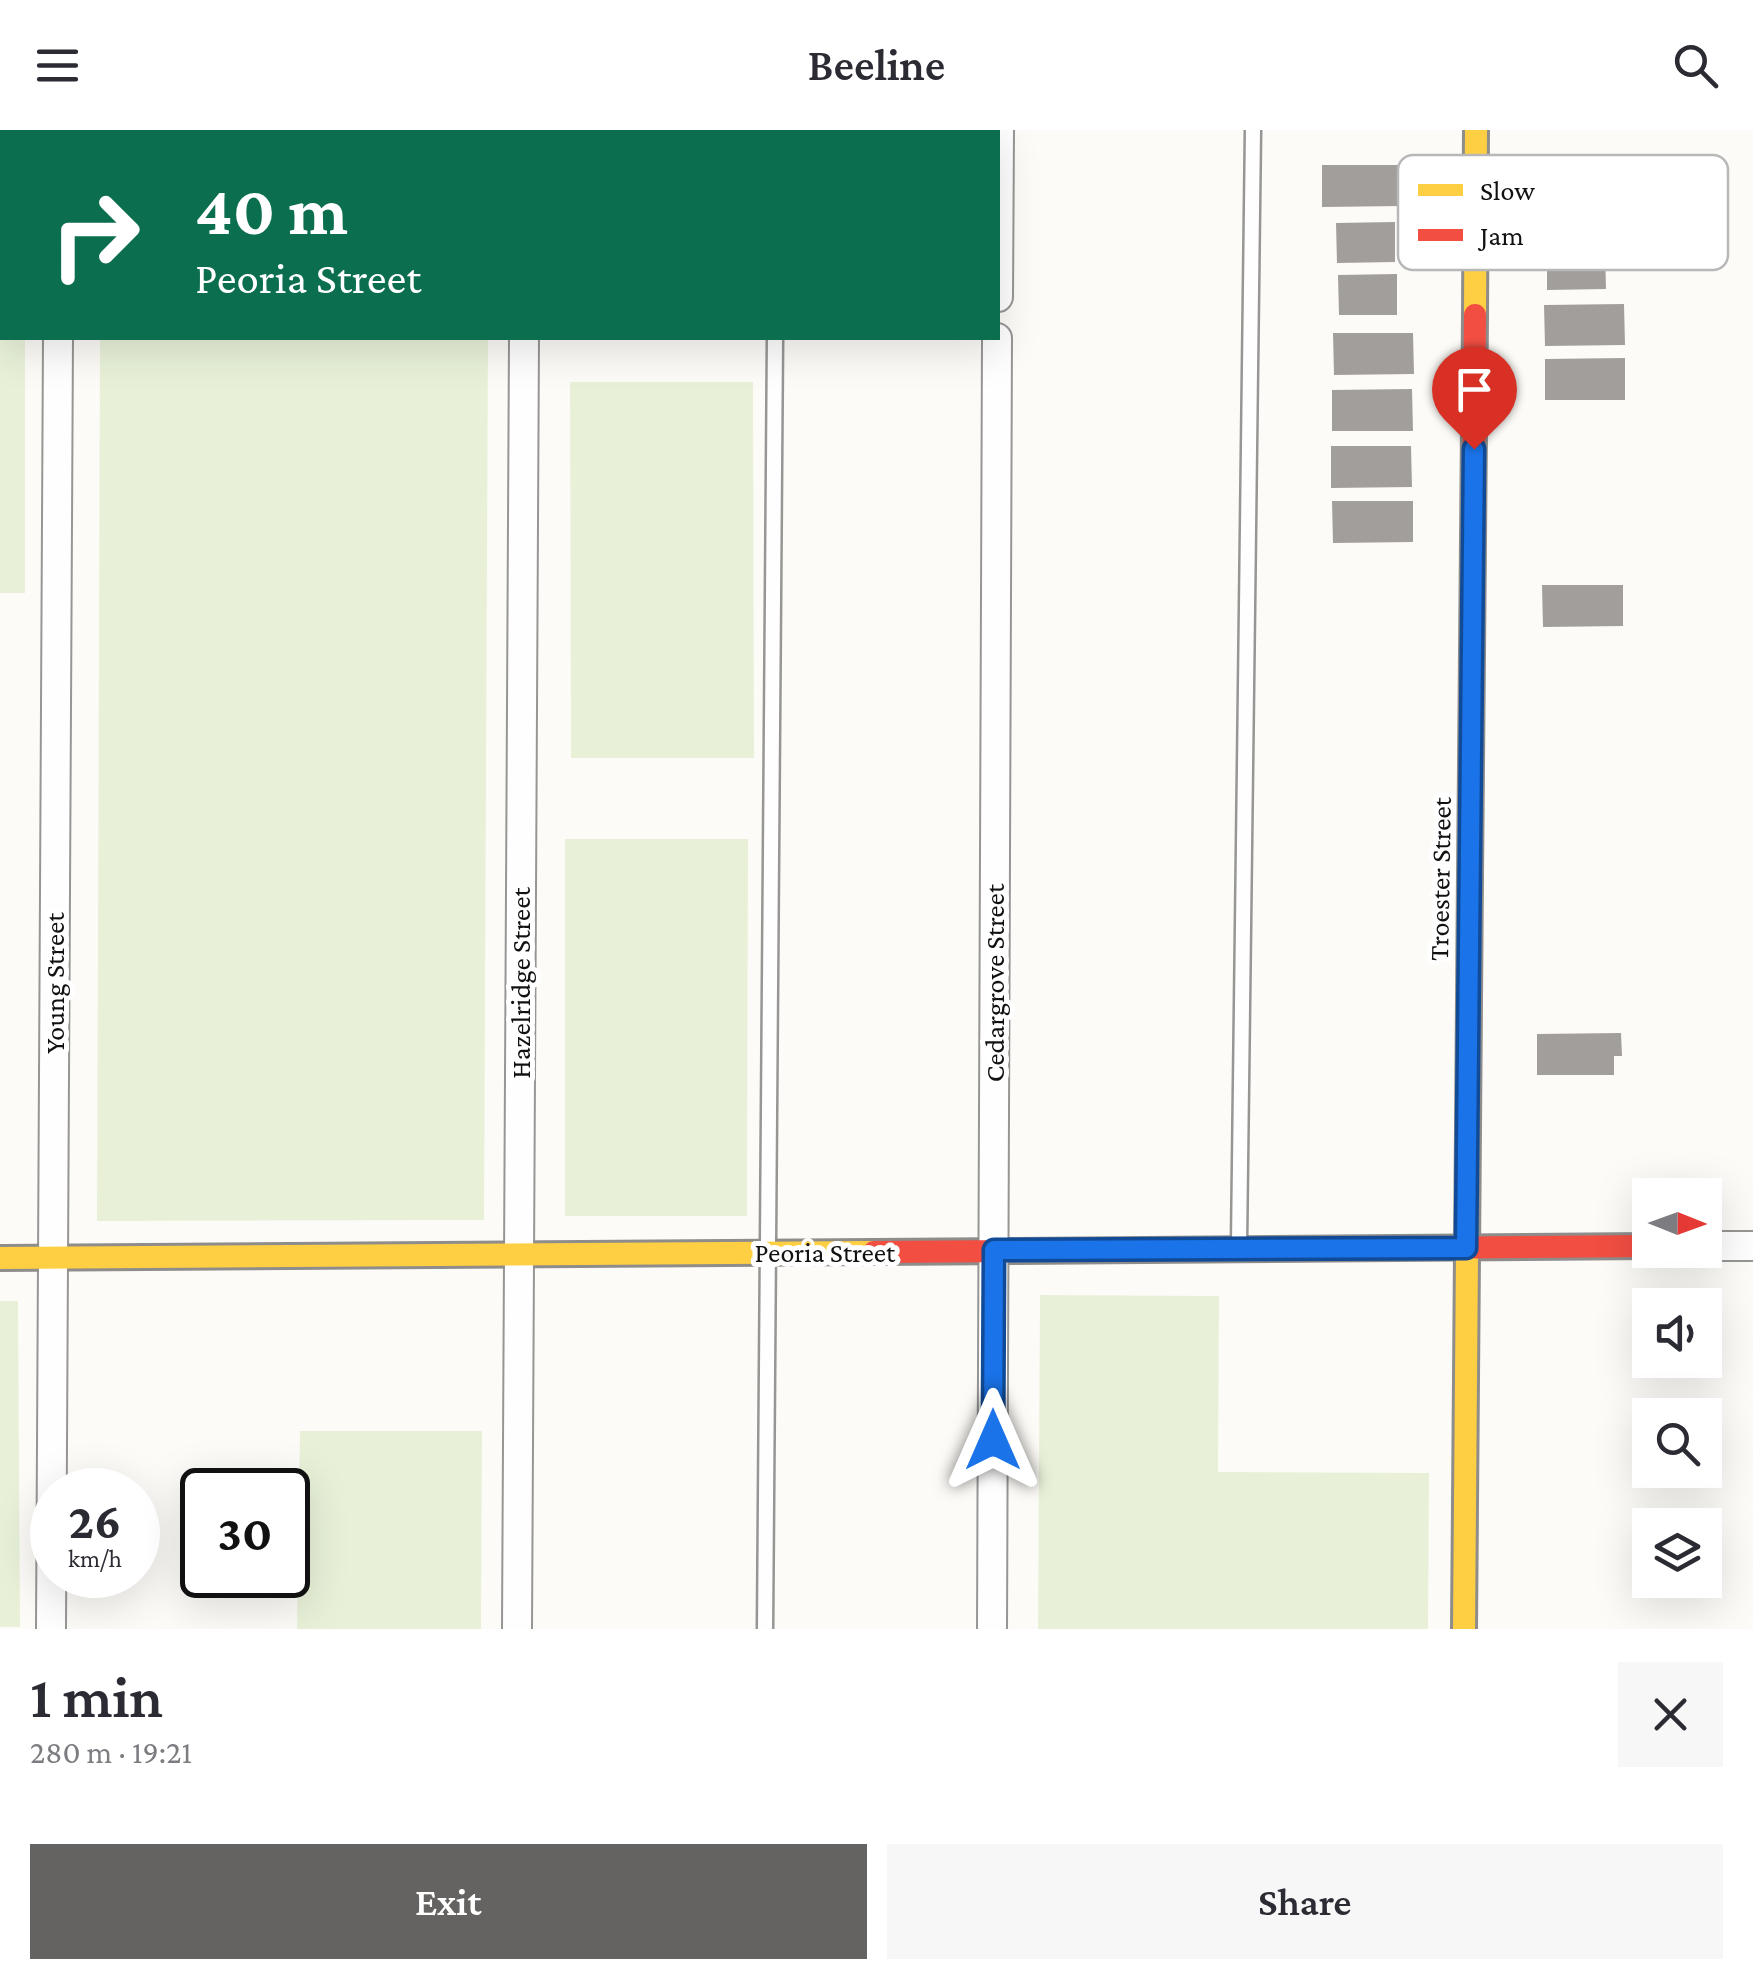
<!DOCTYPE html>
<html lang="en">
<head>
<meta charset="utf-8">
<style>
  :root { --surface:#fff; --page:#f7f7f7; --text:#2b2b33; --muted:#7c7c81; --accent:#646362 }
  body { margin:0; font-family:"Crimson Pro",serif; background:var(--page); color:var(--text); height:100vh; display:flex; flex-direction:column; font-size:38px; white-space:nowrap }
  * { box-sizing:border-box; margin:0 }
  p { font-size:32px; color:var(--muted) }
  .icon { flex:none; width:55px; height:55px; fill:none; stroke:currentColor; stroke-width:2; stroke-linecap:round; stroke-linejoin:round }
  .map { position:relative; height:1499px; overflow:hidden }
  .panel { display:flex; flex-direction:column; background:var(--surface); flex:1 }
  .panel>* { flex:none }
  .hud { position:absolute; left:0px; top:0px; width:1000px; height:210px; box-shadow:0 10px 40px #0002; background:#0b6e4f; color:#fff; overflow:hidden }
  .needle { width:65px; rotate:91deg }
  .controls { position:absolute; left:1632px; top:1048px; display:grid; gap:20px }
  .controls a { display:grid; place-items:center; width:90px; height:90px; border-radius:0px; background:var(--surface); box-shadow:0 10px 40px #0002; font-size:50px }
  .speed { position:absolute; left:30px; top:1338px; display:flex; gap:20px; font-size:50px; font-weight:700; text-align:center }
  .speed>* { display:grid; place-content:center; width:130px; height:130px; border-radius:50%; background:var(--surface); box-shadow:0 10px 40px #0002; line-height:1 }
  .speed small { font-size:25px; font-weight:400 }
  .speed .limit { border:5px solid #111; border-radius:15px; background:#fff; color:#111 }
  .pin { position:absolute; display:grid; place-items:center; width:85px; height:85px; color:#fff; margin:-102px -42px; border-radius:50% 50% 50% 0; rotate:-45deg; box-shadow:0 0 10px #0007 }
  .pin .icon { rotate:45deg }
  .me { position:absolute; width:110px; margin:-55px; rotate:0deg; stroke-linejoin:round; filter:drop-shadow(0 0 8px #0008) }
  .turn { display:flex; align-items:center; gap:35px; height:210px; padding:0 30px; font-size:45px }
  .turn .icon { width:130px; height:130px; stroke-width:2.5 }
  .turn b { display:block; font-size:70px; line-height:85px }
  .round { display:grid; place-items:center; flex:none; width:105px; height:105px; border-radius:0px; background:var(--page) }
  .head { display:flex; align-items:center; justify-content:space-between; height:170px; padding:0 30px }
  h1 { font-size:60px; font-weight:600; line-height:75px }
  .primary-button { display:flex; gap:20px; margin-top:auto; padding:20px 30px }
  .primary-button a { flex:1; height:115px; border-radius:0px; background:var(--accent); color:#fff; font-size:40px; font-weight:600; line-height:115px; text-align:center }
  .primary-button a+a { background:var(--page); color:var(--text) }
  header { display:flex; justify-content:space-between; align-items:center; height:130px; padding:0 30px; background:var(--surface); font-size:45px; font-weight:600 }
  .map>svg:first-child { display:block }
</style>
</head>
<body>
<header><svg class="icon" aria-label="menu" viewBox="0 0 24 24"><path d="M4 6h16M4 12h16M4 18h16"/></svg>Beeline<svg class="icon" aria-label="search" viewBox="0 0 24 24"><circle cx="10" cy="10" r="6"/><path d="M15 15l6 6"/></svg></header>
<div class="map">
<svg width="1753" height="1499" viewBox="0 0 1753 1499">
  <rect width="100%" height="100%" fill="#fdfbf7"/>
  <path fill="#e8f1d8" d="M0,0H25L2,2V208H25V463H0Z
    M100,208H488L484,1090L97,1091Z
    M570,252H753L754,628H571Z
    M565,709H748L747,1086H565Z
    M1040,1165L1219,1166L1218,1342L1429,1343L1428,1499H1038Z
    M0,1171H18L20,1497H0Z
    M300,1301H482L481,1499H297Z"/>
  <path fill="#a19e9c" d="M1322,35H1402V76L1322,77Z
    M1395,92V132L1337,133L1336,93Z
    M1605,118L1606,159L1547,160V119Z
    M1397,144V185H1339L1338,145Z
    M1624,174L1625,215L1545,216L1544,175Z
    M1333,203H1413L1414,244L1334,245Z
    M1625,228V270H1545V229Z
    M1412,259L1413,301H1332V260Z
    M1331,316H1411L1412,357L1331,358Z
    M1332,371H1413V412L1333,413Z
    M1542,455H1623V496L1543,497Z
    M1621,903L1622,926H1614V945H1537V904Z"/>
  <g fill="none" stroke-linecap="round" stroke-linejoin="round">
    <defs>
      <path id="lane" d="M777,2V0
        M1239,1114L1253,0
        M765,1499L775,208"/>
      <path id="street" d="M59,2V0
        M525,2V0
        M998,167L999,0
        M1705,1116H1753
        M51,1499L58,208
        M517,1499L524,208
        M992,1499L997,208"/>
      <path id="slow" d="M1475,185L1476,0
        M0,1128L874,1122
        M1464,1499L1470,746"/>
      <path id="jam" d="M1470,746L1475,185
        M874,1122L1650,1116"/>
    </defs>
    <use href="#lane" stroke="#979695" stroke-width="19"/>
    <use href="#street" stroke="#979695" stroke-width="32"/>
    <use href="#slow" stroke="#8e8d8b" stroke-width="28"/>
    <use href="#jam" stroke="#8e8d8b" stroke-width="28"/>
    <use href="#lane" stroke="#fffefe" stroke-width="14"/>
    <use href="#street" stroke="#fffefe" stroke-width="28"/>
    <use href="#slow" stroke="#ffcf43" stroke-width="22"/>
    <use href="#jam" stroke="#f24e42" stroke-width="22"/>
  </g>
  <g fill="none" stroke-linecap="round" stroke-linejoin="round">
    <defs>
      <path id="route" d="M993,1310L994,1120L1466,1118L1474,319"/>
    </defs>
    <use href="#route" stroke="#114b97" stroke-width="25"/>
    <use href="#route" stroke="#1a73e8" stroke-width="18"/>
  </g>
  <g text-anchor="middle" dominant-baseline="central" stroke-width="10" stroke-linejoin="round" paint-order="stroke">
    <g font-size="28" fill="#111" stroke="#fff">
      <text transform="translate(1440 749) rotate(-89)">Troester Street</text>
      <text transform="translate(54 853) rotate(-90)">Young Street</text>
      <text transform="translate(520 853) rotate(-90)">Hazelridge Street</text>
      <text transform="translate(994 853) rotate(-90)">Cedargrove Street</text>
      <text x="825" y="1122">Peoria Street</text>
    </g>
  </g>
  <rect x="1398" y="25" width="330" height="115" rx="15" fill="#fff" stroke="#b8b8b8" stroke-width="2.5"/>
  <rect x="1418" y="54" width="45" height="12" fill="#ffcf43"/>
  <rect x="1418" y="99" width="45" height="12" fill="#f24e42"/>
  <g font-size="28" fill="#111">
    <text x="1480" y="70">Slow</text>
    <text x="1480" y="115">Jam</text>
  </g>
</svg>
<div class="controls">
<a><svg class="needle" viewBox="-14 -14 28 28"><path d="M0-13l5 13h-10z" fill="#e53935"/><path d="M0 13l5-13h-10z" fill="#7c7c81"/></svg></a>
<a><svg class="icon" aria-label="sound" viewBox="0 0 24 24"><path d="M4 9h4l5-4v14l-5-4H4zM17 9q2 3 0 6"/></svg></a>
<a><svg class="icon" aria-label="search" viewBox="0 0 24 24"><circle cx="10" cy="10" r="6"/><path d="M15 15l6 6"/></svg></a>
<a><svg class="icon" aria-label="layers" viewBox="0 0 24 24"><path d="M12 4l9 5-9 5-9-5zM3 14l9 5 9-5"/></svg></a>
</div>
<div class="speed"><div>26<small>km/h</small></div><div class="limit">30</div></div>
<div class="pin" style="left:1474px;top:319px;background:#d93025"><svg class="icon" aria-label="arrive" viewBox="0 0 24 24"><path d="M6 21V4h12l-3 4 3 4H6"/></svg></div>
<svg class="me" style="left:993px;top:1310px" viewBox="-20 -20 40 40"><path d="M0-17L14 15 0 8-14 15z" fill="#1a73e8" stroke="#fff" stroke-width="4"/></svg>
<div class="hud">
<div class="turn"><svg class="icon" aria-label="right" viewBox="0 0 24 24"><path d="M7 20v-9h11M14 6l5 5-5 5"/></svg><div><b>40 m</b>Peoria Street</div></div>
</div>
</div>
<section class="panel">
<div class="head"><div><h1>1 min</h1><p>280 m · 19:21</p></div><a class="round"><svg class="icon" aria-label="close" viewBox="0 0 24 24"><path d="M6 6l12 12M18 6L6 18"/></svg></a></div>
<div class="primary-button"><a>Exit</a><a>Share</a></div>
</section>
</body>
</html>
